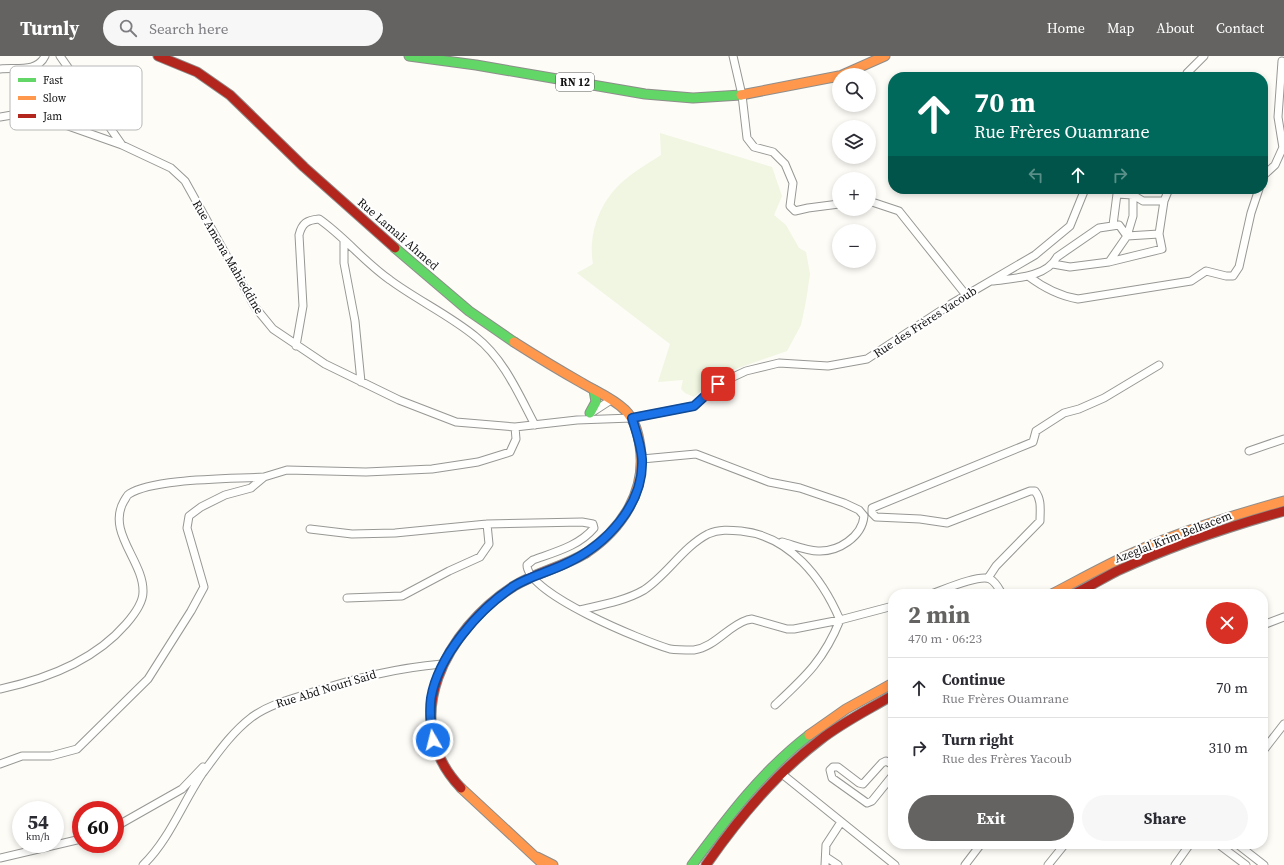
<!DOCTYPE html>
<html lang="en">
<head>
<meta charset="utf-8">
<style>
  :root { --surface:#fff; --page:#f7f7f7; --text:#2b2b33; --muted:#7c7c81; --line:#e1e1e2; --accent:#646362 }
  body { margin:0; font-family:"Source Serif 4",serif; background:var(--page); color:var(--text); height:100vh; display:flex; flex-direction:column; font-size:15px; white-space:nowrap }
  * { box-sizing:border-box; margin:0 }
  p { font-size:13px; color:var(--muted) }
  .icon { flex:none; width:22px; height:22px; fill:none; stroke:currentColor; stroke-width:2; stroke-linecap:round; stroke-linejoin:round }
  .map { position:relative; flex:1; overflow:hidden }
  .details { position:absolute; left:888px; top:533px; width:380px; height:260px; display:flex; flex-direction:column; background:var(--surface); border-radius:16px; box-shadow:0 2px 6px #0003 }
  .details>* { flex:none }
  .banner { position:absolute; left:888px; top:16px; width:380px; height:122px; border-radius:16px; box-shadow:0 2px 6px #0003; background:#00695c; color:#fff; overflow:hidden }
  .tools { position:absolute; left:832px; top:12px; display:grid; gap:8px }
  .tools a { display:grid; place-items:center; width:44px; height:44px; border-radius:50%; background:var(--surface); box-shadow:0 2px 6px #0003; font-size:20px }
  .speed { position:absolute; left:12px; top:745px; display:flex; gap:8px; font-size:20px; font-weight:700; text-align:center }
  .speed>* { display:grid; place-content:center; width:52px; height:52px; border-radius:50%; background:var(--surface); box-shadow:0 2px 6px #0003; line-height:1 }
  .speed small { font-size:10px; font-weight:400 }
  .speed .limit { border:6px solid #d22; background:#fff; color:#111 }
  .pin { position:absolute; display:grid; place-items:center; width:34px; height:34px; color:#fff; margin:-17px; border-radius:8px; box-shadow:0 2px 6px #0006 }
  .me { position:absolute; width:44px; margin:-22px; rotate:352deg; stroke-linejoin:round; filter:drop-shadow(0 0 3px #0008) }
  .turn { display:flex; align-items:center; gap:14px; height:84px; padding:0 20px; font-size:18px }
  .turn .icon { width:52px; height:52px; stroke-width:2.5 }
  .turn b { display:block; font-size:28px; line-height:34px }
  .lanes { display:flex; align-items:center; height:38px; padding:0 20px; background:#0003; justify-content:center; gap:20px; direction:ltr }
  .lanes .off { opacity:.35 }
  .round { display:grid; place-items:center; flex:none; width:42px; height:42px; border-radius:21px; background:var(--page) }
  .summary { display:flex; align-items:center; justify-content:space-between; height:68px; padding:0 20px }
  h1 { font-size:24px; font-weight:700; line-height:30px; color:var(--accent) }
  .primary-button { display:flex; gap:8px; margin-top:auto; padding:8px 20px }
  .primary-button a { flex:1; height:46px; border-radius:24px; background:var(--accent); color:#fff; font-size:16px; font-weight:700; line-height:46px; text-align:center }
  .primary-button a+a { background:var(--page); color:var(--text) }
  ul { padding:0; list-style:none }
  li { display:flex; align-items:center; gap:12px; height:60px; padding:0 20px; border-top:1px solid var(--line) }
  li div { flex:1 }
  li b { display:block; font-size:15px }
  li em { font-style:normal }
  header { display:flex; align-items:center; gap:24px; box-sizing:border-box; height:56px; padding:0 20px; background:var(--accent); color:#fff }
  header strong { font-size:19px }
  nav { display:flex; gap:22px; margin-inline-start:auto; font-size:14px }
  .search { width:280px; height:36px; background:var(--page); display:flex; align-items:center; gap:10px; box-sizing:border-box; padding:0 14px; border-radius:22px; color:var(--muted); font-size:15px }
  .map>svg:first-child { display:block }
</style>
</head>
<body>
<header>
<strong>Turnly</strong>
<div class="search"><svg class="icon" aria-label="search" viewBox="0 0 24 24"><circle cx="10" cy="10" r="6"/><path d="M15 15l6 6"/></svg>Search here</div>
<nav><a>Home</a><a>Map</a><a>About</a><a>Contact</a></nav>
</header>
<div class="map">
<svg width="1284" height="809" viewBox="0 0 1284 809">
  <rect width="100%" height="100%" fill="#fdfcf7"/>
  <path fill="#f0f6e1" d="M660,77L772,111L782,140L774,159L786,169L799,192L806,196L810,218L806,245L801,269L787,295L727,316L712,325L694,341L685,337L681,333L683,324L658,326L670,288L577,217L593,208C588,179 599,148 620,128C632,117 647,108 661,99Z"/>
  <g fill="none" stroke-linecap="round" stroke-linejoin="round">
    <defs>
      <path id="street" d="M60,0L122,89L171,112L185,125L255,251L273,273L325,308L399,344L456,366L515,371L577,364L632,362L694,350L718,328L746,315L779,307L828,310L867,303L951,248L1035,199L1070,170L1085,133
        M733,0L742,39L747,82L754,91L773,96L785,108L793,127L790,150L795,155L808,152L839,148
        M1282,5L1278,61L1283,92
        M33,12L52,24L88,39
        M0,13C15,11 37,17 45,0
        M1187,21V17L1204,0
        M0,61L12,59H37L122,89
        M1263,120L1275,109L1284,89
        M869,145L899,155L966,239
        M1164,145L1169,133
        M1113,169L1117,138L1133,139L1143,145H1164L1159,178L1127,180L1133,160V139
        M344,185V207L355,265L361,326
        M1109,206L1162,193L1159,178
        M1028,220C1044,232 1059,240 1078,243L1191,225L1206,215L1226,220H1233L1239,211L1251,157L1259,133
        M993,225C1013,222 1046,222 1057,201L1099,172L1119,169L1127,180L1109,206L1070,211L1053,208
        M296,290L303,250L299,179C302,167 307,164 319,163C345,181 364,206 390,224C417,244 451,260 476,281C504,303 519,339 535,369
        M591,357L611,344
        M1249,395L1284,383
        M642,403L696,398L769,426L800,432L844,447L859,454L864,460C862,481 838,496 818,495C807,495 793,489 782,486
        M310,473L352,478L395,477L487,468L582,466L593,468L594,472C579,490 555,496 533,504L527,509C527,538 643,585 670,593C677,594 687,594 694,594C715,591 728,570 747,564L752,563L787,573H794L840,564L893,550
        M988,522L996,510L1040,465C1040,454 1042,444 1035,435H1030L947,467L920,463L876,461L872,457V452L1033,386L1036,375L1064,357L1079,353L1104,342L1159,309
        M931,538C943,534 979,518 990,523C996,526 999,533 1002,538
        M347,542L402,540L449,515L480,501L489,488L487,468
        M580,554C601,549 625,545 644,534C667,519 683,491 708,478C719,473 730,474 741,475C790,480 822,522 840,564C824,604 805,621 775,649
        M1263,569L1284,561
        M0,633C47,623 94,605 126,568C133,560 143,547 143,536C144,505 106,476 124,445C126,442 127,439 129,438C153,422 233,423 264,421
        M1263,695L1284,668
        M0,708L22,700H51L77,693L148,623L191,555L204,531L187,472L189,460L201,451L225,439L251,432L264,421L287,414L366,416L432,413L478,406L510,396L516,383L515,371
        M893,709L886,705L882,707L863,728L859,727L838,711H833L830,714L832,722L867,747L872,745L893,719
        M782,718L895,809
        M115,771L182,733L203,711
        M1218,788L1246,809
        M1237,788L1264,809
        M826,801L838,809
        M0,802L81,783
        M143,809C169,784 182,748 202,718C217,698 231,677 252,661C270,648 292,643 313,636C357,622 396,612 442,608
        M825,809L826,789L841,766
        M965,809L981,788
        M1048,809L1065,788
        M1175,809L1190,788"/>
      <path id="fast" d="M409,0L476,9L645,38L693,42L741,39
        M395,192L469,255L514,286
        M590,357L596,346L594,334
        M692,809C727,762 762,715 809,679"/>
      <path id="slow" d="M842,19L885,0
        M741,39L839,20
        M514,286C536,300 559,314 582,327C597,336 613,342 625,354C635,364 638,377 640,390C647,435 622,473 586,497
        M1052,538C1077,525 1102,511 1128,499C1178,476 1231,460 1284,445
        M809,679L846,653L893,627
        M461,732L544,809
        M537,801L553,809"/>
      <path id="jam" d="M158,0L197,16L230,39L304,111L395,192
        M1074,538C1089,531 1103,522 1117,515C1171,490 1227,471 1284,455
        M461,732C396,664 447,573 514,530C537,516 563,511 586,497
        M706,809C738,763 775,718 820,684C843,666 868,654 893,639"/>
    </defs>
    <use href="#street" stroke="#979795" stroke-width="9"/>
    <use href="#fast" stroke="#8e8d8b" stroke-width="11"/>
    <use href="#slow" stroke="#8e8d8b" stroke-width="11"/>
    <use href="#jam" stroke="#8e8d8b" stroke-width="11"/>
    <use href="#street" stroke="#fffffe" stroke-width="7"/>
    <use href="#fast" stroke="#63d668" stroke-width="9"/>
    <use href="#slow" stroke="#ff974d" stroke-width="9"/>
    <use href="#jam" stroke="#b3261e" stroke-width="9"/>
  </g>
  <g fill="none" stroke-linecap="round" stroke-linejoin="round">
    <defs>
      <path id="route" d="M433,684C431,670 429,657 431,642C438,600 479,553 514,530C530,520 549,516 567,507C606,489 644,449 642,403C641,389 636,375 632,362L694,350L718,328"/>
    </defs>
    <use href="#route" stroke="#114b97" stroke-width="10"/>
    <use href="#route" stroke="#1a73e8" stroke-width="7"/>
  </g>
  <g text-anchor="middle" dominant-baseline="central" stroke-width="4" stroke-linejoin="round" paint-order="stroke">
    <rect fill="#fff" stroke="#585858" stroke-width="1" x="556" y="17" width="38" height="18" rx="3"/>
    <g font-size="11" font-weight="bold" fill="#111">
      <text x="575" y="26">RN 12</text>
    </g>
    <g font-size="12" fill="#111" stroke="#fff">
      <text transform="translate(398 178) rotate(41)">Rue Lamali Ahmed</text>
      <text transform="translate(228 201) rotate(60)">Rue Amena Mahieddine</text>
      <text transform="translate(925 266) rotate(-33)">Rue des Frères Yacoub</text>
      <text transform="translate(1173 481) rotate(-21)">Azeglal Krim Belkacem</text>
      <text transform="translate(326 633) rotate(-17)">Rue Abd Nouri Said</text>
    </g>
  </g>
  <rect x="10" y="10" width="132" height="64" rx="6" fill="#fff" stroke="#b8b8b8" stroke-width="1"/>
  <rect x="18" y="22" width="18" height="4" fill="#63d668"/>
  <rect x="18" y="40" width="18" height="4" fill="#ff974d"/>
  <rect x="18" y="58" width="18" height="4" fill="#b3261e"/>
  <g font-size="11" fill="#111">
    <text x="43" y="28">Fast</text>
    <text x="43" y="46">Slow</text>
    <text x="43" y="64">Jam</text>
  </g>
</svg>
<div class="tools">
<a><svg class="icon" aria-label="search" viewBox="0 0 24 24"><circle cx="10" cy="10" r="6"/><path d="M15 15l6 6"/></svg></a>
<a><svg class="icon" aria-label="layers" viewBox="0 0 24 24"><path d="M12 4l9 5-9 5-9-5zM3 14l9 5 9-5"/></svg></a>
<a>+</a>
<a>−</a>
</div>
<div class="speed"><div>54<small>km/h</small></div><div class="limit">60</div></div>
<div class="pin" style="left:718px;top:328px;background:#d93025"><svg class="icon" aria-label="arrive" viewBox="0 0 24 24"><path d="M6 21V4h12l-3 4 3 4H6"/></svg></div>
<svg class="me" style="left:433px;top:684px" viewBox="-20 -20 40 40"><circle r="17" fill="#1a73e8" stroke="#fff" stroke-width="3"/><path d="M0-11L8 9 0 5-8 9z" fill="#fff"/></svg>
<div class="banner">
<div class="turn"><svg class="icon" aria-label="ahead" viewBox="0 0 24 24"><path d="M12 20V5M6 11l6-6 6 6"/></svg><div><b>70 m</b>Rue Frères Ouamrane</div></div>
<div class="lanes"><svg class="icon off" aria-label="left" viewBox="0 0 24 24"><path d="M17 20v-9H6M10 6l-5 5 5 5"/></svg><svg class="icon" aria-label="ahead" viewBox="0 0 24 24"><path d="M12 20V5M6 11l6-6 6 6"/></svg><svg class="icon off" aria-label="right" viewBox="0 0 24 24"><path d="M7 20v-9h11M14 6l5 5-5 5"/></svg></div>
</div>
<section class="details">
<div class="summary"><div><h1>2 min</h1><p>470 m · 06:23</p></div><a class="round" style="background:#d93025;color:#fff"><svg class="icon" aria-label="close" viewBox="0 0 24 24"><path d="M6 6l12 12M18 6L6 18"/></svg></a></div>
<ul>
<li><svg class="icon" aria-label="ahead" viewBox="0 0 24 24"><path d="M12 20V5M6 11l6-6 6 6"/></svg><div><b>Continue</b><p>Rue Frères Ouamrane</p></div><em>70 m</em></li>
<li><svg class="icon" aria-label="right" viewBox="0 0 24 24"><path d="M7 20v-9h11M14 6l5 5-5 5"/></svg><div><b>Turn right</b><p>Rue des Frères Yacoub</p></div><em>310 m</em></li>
</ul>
<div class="primary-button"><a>Exit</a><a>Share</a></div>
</section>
</div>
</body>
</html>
